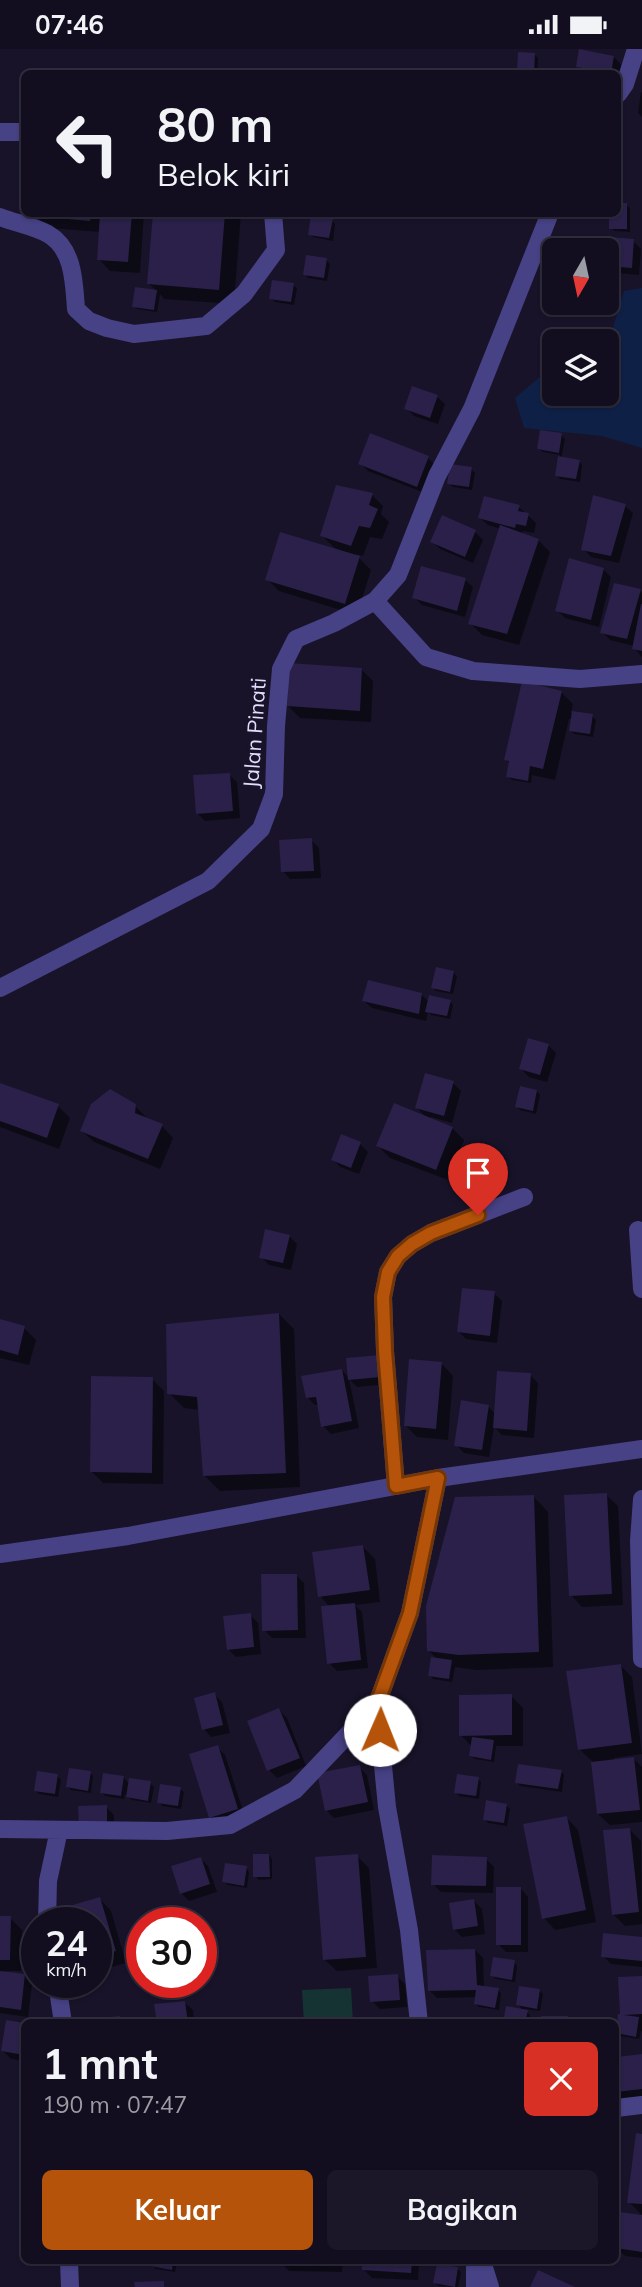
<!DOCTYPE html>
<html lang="id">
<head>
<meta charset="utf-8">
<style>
  :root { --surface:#120e1f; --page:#1b1728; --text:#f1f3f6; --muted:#9c9ca4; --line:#312e3d; --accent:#b45309 }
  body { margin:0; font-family:Mulish,sans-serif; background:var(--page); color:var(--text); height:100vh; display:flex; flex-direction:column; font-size:26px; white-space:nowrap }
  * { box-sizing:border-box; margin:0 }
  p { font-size:23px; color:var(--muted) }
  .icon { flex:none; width:38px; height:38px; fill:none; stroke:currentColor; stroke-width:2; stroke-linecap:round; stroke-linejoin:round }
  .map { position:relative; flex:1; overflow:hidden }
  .panel { position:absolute; left:21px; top:1970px; width:598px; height:245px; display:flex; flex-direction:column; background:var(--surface); border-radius:10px; box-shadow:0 2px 5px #0004,0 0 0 2px var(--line) }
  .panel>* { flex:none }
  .top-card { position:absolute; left:21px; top:21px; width:600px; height:147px; border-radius:10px; box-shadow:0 2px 5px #0004,0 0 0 2px var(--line); background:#120e1f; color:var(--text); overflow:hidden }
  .needle { width:46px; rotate:189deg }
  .fabs { position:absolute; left:542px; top:189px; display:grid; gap:14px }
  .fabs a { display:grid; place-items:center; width:77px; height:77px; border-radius:10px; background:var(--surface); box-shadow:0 2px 5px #0004,0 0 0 2px var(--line); font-size:35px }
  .speed { position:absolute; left:21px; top:1858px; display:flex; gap:14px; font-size:35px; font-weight:700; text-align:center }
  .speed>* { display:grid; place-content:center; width:91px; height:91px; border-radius:50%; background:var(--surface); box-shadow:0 2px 5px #0004,0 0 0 2px var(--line); line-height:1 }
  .speed small { font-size:18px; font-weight:400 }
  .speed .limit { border:10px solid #d22; background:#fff; color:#111 }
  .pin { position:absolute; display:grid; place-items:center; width:60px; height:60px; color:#fff; margin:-72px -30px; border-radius:50% 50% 50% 0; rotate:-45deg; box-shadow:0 0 7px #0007 }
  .pin .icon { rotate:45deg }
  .me { position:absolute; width:77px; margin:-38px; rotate:1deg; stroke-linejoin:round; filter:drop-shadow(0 0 5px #0008) }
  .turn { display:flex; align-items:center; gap:24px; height:147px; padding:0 21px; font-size:32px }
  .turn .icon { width:91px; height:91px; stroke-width:2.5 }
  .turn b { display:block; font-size:49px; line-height:60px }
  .round { display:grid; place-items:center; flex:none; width:74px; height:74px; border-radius:10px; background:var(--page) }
  .overview { display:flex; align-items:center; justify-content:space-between; height:119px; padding:0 21px }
  h1 { font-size:42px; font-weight:700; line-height:52px }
  .action { display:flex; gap:14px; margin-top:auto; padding:14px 21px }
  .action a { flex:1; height:80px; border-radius:10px; background:var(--accent); color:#fff; font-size:28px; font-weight:700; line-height:80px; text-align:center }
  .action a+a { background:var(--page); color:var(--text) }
  .status { display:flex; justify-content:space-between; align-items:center; height:49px; padding:0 35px; background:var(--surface); direction:ltr }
  .status svg { height:19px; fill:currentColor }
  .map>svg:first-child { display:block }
</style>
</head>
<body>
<div class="status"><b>07:46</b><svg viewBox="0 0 49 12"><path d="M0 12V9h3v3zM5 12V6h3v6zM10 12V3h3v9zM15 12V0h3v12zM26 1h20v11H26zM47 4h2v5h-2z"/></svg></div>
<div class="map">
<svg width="642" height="2238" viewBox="0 0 642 2238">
  <rect width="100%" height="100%" fill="#181329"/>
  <path fill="#163333" d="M351,1939L353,1974H304L302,1941Z"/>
  <path fill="#0f2046" d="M642,239V399L602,387L524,379L515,349L554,316L555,345H607V298L624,242Z"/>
  <path fill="#0007" d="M520,5L535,6L538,9L537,24H519Z
    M614,8L621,16L619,31L618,24H585L577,17Z
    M641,43L642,44V68L638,64Z
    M618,155L626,156L630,159V183L614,182L611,179L618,164Z
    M36,164H144L140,224L110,222L99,210L101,183L48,179L36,167Z
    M154,164H241L234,255L164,250L160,245L157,263L137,260L134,257L137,240L158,243L149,235Z
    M332,171L335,175L333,192L313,188L310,185Z
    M597,189L633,192L641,200L639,226L607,223V201H596Z
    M326,211L330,215L327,232L308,229L305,225Z
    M293,236L297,239L294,256L275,253L271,249Z
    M437,348L445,355L438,375L414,367L406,359Z
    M561,386L565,390L561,410L579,412L582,416L580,433L560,430L557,426L560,406L543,403L539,400Z
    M428,409L436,417L425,444L368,422L360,414Z
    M471,420L475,424L472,441L453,438L449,434Z
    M372,446L383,457L381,465L389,473L382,490L370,488L363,507L355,505L371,521L357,566L279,542L267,530L338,502L322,487Z
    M625,457L633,464L619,514L591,508L583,500Z
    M519,458L536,474L534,484L523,482L522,486L538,491L550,503L519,596L482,586L470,574L501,480L488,476L480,469Z
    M443,469L475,483L483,491L473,514L440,500L432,492Z
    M603,520L611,528L599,578L565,569L557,561Z
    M465,531L473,538L465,568L422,556L414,548Z
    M640,541L642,544V608L634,599V597L610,591L602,583Z
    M361,620L373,632L371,673L300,669L288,657Z
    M561,643L573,655L571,664L592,667L596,671L593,688L574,685L570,681L572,670H569L555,731L532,726L531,734L512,731L508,728L510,715L506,710Z
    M229,726L237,733L240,769L205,772L197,764Z
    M311,791L319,799L321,829L290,830L283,822Z
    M454,924L457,927L453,945L436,942L433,938Z
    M421,945L429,953L450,952L453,956L450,970L431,966L428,963L426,972L372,959L364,952Z
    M548,996L556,1004L547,1033L529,1028L521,1020Z
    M453,1034L461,1042L452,1074L431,1068L430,1071L452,1079L464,1091L448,1131L390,1109L378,1097L428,1070L417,1059Z
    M0,1036L58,1057L70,1069L59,1100L0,1078Z
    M537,1042L540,1046L536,1065L520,1061L517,1058Z
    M135,1057L147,1069L146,1071L162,1077L173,1089L160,1120L94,1093L82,1082Z
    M342,1088L360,1095L368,1103L359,1125L340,1118L333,1110Z
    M289,1187L297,1195L291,1221L269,1216L261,1208Z
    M494,1244L502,1252L497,1294L466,1290L459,1283Z
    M279,1265L294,1280L300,1438L220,1442L205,1427L200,1361L184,1359L169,1344Z
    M0,1272L24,1279L36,1291L29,1316L0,1309Z
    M379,1308L388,1335L357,1338L349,1330L359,1379L331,1385L323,1377L319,1356H315L307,1348L342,1321L349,1329Z
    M442,1315L453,1327L448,1391L417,1388L405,1376Z
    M530,1326L538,1334L534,1389L502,1386L494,1378L489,1408L464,1404L456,1396L488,1357L495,1365Z
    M152,1330L164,1342L163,1435L103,1434L92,1423Z
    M606,1446L618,1457L623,1556L582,1558L571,1546Z
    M533,1447L548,1463L553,1618L476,1621L455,1618L452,1633L433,1630L430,1626L438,1611L429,1602Z
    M363,1498L375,1510L380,1553L355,1556L362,1563L368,1619L337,1622L329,1614L330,1558L320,1547Z
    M296,1526L304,1534L306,1589H272L264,1581Z
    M250,1566L258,1574L261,1605L236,1608L228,1600Z
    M620,1616L632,1628L642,1705L614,1709V1712L634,1710L642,1718V1773L610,1776L598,1765L592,1712L579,1700Z
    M214,1645L222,1653L230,1684L211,1688L204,1680Z
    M511,1647L523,1659V1697H496L494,1713L475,1710L471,1707L472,1698L461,1686Z
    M279,1661L287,1669L306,1717L277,1729L269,1721Z
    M217,1698L225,1706L245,1768L219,1776L211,1769L191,1706Z
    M359,1718L367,1726L374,1761L334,1769L326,1761Z
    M561,1722L564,1726L562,1743L520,1737L517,1734Z
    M90,1724L93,1727L91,1744L71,1741L68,1738Z
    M57,1727L61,1731L58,1748L39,1745L35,1741Z
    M124,1729L130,1736L150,1734L154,1738L151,1754L132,1751L125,1745L124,1750L105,1747L102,1743Z
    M478,1730L481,1733L479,1750L459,1747L456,1743Z
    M180,1740L184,1743L181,1760L162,1757L159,1753Z
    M506,1756L510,1760L507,1777L488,1774L484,1770Z
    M106,1758L114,1766V1785H88Z
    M567,1769L578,1781L596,1873L555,1881L544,1869Z
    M630,1781L641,1792L642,1875L625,1877L613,1865Z
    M269,1806L272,1810V1830L259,1831L255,1827Z
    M357,1807L369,1819L377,1919L337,1922L325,1911Z
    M201,1810L208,1817L217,1843L189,1852L181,1844Z
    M486,1810L494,1818L493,1844L441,1843L433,1835Z
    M246,1819L249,1823L247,1839L228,1836L224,1833Z
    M521,1840L528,1848V1903H506L498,1895Z
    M100,1850L111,1862L126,1914L96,1922V1874H65L61,1861Z
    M474,1852L482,1860L485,1885L462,1888L454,1880Z
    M0,1869H10L22,1881L21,1922H4V1924L25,1927L32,1935L28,1968L0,1964Z
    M642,1890V1918L611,1915L603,1907Z
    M475,1901L483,1909L484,1939L498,1941L501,1944L499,1961L479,1958L476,1955L477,1948L437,1949L430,1942Z
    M514,1913L517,1917L515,1933L496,1930L492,1927Z
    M397,1927L405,1935L407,1958L380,1960L372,1952Z
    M642,1928V1983L641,1982L639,1990L620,1987L617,1984L622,1965Z
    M540,1942L543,1945L540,1962L524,1960L530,1966L529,1974H505L524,1962L518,1956Z
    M185,1954L193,1961L194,1974H158Z
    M7,1973L24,1976V2012L11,2010L3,2002Z
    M642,2007V2053L616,2056V2010Z
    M642,2086V2166L629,2153Z
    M642,2168V2209L625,2207L617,2199Z
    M153,2212H177L175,2223L156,2220L152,2216Z
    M221,2212H261V2216L223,2215Z
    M280,2212H343L342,2223L289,2222Z
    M364,2212H419L418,2231L372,2229L364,2221Z
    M457,2220L461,2223L458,2238L439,2237L435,2234Z"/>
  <path fill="#2a2049" d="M579,0L614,7L611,24L576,18Z
    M518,3L535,4L534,24H517Z
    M618,154H627V180H609V164H618Z
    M35,164H91L90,172L34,167Z
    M100,164H132L128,213L97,211Z
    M153,164H225L219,241L147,235Z
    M311,166L333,170L329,189L308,186Z
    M596,187L634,190L632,219L607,217V201H595Z
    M306,206L327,209L324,229L303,226Z
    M272,231L294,234L291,253L269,250Z
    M135,238L157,241L154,261L132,258Z
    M412,337L438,346L430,369L404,360Z
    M540,381L562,384L559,404L537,400Z
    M370,384L429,407L417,438L358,415Z
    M558,407L580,411L576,430L555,427Z
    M450,415L472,418L469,438L447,435Z
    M336,436L373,444L369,456L378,460L370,479L359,477L351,497L320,487Z
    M593,446L626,455L611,507L581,501Z
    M484,447L520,456L518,462L529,464L526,477L516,475L515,479L478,469Z
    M442,466L476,481L465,508L430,493Z
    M500,476L539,490L507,585L468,575Z
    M280,483L360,507L345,555L265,531Z
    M569,509L604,519L591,571L555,562Z
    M421,517L466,529L457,562L412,549Z
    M614,534L641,540L627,590L600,584Z
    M641,555H642V602L632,600Z
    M289,614L362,619L360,662L287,657Z
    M522,632L562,642L543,720L530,717L528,732L506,728L509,712L504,711Z
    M572,662L593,665L590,685L569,682Z
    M230,724L233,762L196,765L193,726Z
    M312,789L314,822L281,823L279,791Z
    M436,918L454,922L450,943L431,939Z
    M368,931L422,944L419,965L362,952Z
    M429,946L451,951L447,967L425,963Z
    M528,989L549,995L540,1026L519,1020Z
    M425,1024L454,1032L444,1067L415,1059Z
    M0,1034L59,1055L47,1089L0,1072Z
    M520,1037L537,1041L533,1062L515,1058Z
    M110,1040L136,1055L135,1064L163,1075L148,1110L80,1082L91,1055Z
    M394,1054L453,1078L436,1121L376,1097Z
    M341,1085L361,1093L351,1119L331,1111Z
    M265,1180L290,1186L283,1214L259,1209Z
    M462,1239L495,1242L490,1287L457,1283Z
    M279,1264L286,1424L203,1427L197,1348L167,1345L166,1275Z
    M0,1270L25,1277L18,1306L0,1301Z
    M380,1306L381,1328L348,1331L346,1309Z
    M409,1310L442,1313L436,1380L404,1377Z
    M342,1320L352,1372L321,1378L316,1348L306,1349L301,1327Z
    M497,1322L531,1324L527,1382L493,1379Z
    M91,1327L153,1328L152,1424L90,1423Z
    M461,1351L489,1356L482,1401L454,1397Z
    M607,1444L612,1545L569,1547L564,1446Z
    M534,1446L539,1603L459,1606L427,1602L426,1557L455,1448Z
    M363,1496L370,1541L318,1548L312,1503Z
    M261,1525H297L298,1581L262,1582Z
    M355,1554L361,1611L327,1615L321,1557Z
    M251,1564L254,1598L227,1601L223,1567Z
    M431,1608L452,1611L449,1630L428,1627Z
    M621,1615L632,1694L578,1701L566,1622Z
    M215,1643L223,1676L202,1681L194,1649Z
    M512,1645V1686L459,1687V1646Z
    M279,1659L300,1709L267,1722L247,1672Z
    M472,1688L494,1691L491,1711L469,1707Z
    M218,1696L238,1760L209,1769L189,1705Z
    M634,1708L640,1761L597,1765L591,1713Z
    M518,1715L562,1721L558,1740L515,1734Z
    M360,1716L368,1753L325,1762L317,1724Z
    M69,1719L91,1722L88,1742L66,1738Z
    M37,1722L58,1725L55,1745L34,1742Z
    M103,1724L124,1727L121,1747L100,1744Z
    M457,1725L479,1728L476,1747L454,1744Z
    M129,1729L151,1732L148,1752L126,1748Z
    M160,1735L181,1738L178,1757L157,1754Z
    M486,1751L507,1755L504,1774L483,1771Z
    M107,1756V1777L79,1778L78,1757Z
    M567,1767L586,1861L542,1870L523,1775Z
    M630,1779L639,1863L612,1866L603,1781Z
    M253,1805H269L270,1828H253Z
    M358,1805L366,1908L323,1911L315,1808Z
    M432,1806L487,1808L486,1837L431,1836Z
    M201,1808L210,1835L180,1845L171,1817Z
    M225,1814L247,1817L244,1837L222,1833Z
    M496,1838H521V1896H496Z
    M100,1848L116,1902L96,1908V1874H64L59,1860Z
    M474,1850L478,1877L453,1881L449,1854Z
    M0,1867H11L10,1911H0Z
    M603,1884L642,1888V1912L601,1908Z
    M475,1900L477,1936L499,1939L495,1959L474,1955L476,1941L428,1942L426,1901Z
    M493,1908L515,1911L512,1931L490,1927Z
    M0,1922L25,1925L21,1961L0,1958Z
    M398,1925L400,1951L370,1953L368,1927Z
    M642,1927V1965L624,1966L639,1968L636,1988L616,1984L618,1965H620L618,1928Z
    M519,1937L540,1940L537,1960L516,1956Z
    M185,1952L188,1974H157L154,1955Z
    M506,1957L528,1961L525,1974H503Z
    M120,1967V1974H81V1971Z
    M541,1967H568V1974H541Z
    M6,1971L24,1974V2006L1,2002Z
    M642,2005V2040L616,2043V2008Z
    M636,2084L642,2085V2155L627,2154Z
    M620,2163L642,2166V2203L616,2199Z
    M151,2212H173L172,2221L150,2217Z
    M362,2212H412L411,2224L362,2221Z
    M437,2215L458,2218L455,2238L433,2234Z
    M538,2221L575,2238H530Z
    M164,2232V2238H135L134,2233Z"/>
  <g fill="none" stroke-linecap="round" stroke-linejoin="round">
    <path stroke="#474185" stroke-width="18" d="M618,45L625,35L636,0
      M0,83H24
      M0,168C15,174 33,177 48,185C74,200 74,234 76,260L89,272L107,279L134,285L206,277L244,245L276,201L273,164
      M375,552L426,608L473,622L580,630L642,625
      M0,939L208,832L261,780L274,745L276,677L281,620L296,590L334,574L375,552L398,526L437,427L472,360L550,164
      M638,1181L642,1240
      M396,1437L385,1302L383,1248L388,1223L398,1207L412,1195L431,1184L524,1148
      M642,1450L639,1492L642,1610
      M0,1505L128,1487L438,1429
      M0,1780L167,1782L230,1776L295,1741L377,1655
      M47,1874L48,1832L59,1781
      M57,1934L63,1974
      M419,1974L409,1881L387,1758L377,1655L410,1564L438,1429L642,1400
      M616,2059L642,2056
      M69,2212L70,2238
      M482,2212L490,2238
      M475,2238V2212"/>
  </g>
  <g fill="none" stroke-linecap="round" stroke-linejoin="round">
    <defs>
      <path id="route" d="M380,1681L377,1655L410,1564L438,1429L396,1437L385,1302L383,1248L388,1223L398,1207L412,1195L431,1184L478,1166"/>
    </defs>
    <use href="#route" stroke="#753606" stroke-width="18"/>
    <use href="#route" stroke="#b45309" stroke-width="12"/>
  </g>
  <g text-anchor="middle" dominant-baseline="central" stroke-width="7" stroke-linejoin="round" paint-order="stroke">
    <g font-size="21" fill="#e2ddfd" stroke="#181329">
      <text transform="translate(254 684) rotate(-86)">Jalan Pinati</text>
    </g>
  </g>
</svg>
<div class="fabs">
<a><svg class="needle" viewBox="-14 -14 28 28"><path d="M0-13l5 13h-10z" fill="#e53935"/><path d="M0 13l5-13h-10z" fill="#9c9ca4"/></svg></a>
<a><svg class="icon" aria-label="layers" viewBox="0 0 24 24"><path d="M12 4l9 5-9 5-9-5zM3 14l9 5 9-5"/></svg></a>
</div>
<div class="speed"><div>24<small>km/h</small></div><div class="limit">30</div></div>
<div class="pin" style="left:478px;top:1166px;background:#d93025"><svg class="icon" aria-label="arrive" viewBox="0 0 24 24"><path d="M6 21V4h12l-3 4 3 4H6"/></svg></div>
<svg class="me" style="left:380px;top:1681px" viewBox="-20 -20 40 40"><circle r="19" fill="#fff"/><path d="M0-13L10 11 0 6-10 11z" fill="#b45309"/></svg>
<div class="top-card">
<div class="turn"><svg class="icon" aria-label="left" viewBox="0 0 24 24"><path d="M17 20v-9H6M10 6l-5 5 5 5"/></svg><div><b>80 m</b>Belok kiri</div></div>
</div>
<section class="panel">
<div class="overview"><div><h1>1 mnt</h1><p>190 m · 07:47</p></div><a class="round" style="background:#d93025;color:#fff"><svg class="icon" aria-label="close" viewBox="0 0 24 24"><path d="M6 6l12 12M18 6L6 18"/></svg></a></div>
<div class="action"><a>Keluar</a><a>Bagikan</a></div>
</section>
</div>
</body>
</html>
